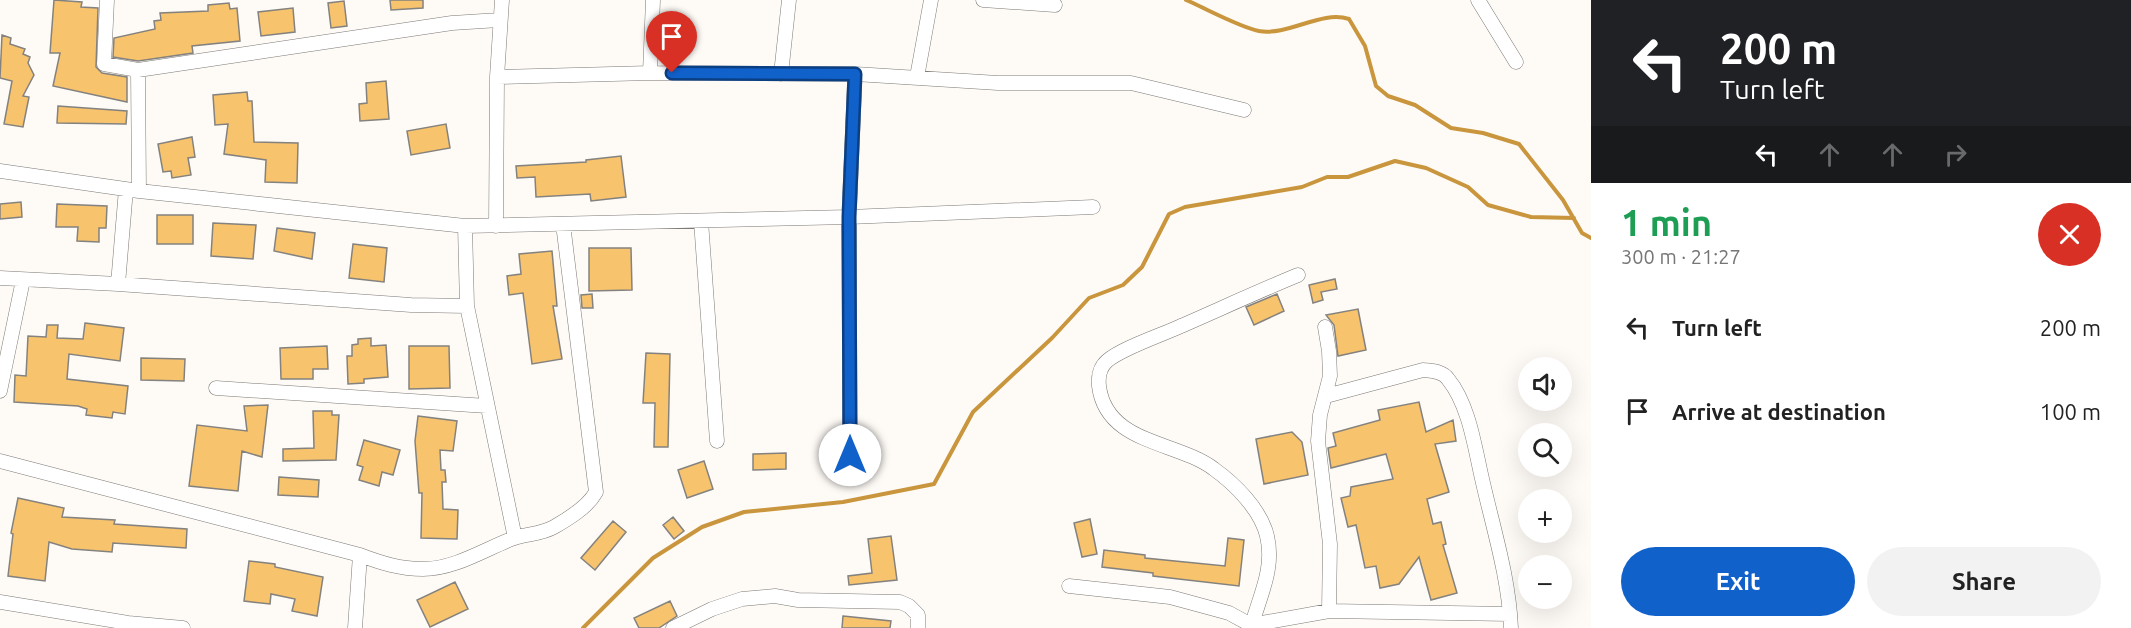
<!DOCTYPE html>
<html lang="en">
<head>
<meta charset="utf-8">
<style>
  :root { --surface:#fff; --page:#f2f2f2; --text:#222; --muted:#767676; --accent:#1161cb }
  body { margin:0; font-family:Ubuntu,sans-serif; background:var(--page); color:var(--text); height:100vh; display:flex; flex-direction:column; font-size:22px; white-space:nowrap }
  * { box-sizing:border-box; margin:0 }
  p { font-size:20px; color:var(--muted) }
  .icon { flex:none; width:33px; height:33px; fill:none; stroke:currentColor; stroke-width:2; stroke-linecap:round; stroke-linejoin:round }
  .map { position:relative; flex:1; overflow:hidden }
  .panel { display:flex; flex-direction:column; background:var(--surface); width:540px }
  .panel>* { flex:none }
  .top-card { background:#202124; color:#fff; overflow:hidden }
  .fabs { position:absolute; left:1518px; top:357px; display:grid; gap:12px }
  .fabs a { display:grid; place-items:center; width:54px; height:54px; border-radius:50%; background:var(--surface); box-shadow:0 6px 24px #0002; font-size:30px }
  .pin { position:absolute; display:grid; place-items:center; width:51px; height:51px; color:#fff; margin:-62px -26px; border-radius:50% 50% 50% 0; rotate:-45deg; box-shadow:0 0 6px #0007 }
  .pin .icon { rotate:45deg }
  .me { position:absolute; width:66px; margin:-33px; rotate:0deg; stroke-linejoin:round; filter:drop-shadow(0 0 4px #0008) }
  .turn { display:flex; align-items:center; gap:21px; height:126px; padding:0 30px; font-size:27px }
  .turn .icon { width:78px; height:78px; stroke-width:2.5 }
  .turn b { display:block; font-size:42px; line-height:51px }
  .lanes { display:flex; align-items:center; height:57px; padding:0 30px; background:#0003; justify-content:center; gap:30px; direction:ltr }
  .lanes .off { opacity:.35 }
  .round { display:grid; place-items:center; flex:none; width:63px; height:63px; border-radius:32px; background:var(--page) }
  .overview { display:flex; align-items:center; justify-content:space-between; height:102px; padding:0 30px }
  h1 { font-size:36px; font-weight:700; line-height:45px; color:#1e9e55 }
  .action { display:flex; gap:12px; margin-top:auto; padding:12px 30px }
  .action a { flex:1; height:69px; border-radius:36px; background:var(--accent); color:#fff; font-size:24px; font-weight:700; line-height:69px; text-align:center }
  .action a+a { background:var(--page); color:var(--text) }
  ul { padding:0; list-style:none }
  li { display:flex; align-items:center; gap:18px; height:84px; padding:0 30px }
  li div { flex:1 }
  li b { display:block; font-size:22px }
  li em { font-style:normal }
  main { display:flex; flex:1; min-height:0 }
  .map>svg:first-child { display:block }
</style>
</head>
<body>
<main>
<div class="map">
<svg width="1591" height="628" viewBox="0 0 1591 628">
  <rect width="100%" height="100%" fill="#fefbf7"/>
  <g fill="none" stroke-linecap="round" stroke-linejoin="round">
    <path stroke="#c9963e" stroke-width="4" d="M1186,0C1205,8 1239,27 1259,31C1289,36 1321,10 1349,19L1365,46L1376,86L1388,96L1415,105L1451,128L1483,133L1519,144L1563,200L1582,233L1591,238
      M583,628L653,558L702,527L744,512L843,502L934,484L973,412L1052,338L1089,298L1123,285L1142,267L1169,214L1185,207L1302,187L1327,177H1348L1395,161L1426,168L1468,187L1488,205L1531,217L1574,218"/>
  </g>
  <path fill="#f7c36d" stroke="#84827f" stroke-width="1.5" d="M54,0L82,2L81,7L98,8L96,67L102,73L127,77V102L53,86L60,53H50Z
    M390,0H423V8L391,10Z
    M344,1L347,26L331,28L328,3Z
    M229,3L230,9L237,8L240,41L192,46L193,53L138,61L113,57L114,38L155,29L154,21L161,20L160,13L208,11V5Z
    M293,8L295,32L261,36L258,12Z
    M2,35L11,38L10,44L25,49L23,54L30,57L28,63L34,75L23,96L29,97L23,127L4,124L12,81L0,78Z
    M386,81L389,119L360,121L359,104L367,103L366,83Z
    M247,92L248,101H252L254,142L298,143L297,183L265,182L266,160L224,154L228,124L215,125L213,95Z
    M58,106L127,111L126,124L57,123Z
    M446,124L450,148L411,155L407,131Z
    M192,137L195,157L188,158L191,175L172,178L171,171L163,172L158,144Z
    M621,156L626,197L591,201L590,194L536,197L535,177L517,178L516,166L586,162V160Z
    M21,202L22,217L0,219V204Z
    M57,204L107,206L106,228H99V242L77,241L78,227H56Z
    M157,215H193V244H157Z
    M213,223L256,225L253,259L211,256Z
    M277,228L315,233L312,259L274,251Z
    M353,244L387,248L384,282L349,278Z
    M589,248H631L632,290L589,291Z
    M552,251L557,306H553L562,359L532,364L523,293L509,295L507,276L521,274L519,254Z
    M1335,279L1337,289L1321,292L1323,300L1313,303L1309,285Z
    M592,294L593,308H582L581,295Z
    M1277,294L1284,311L1254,325L1246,307Z
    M1358,309L1366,350L1338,356L1334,325L1326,315Z
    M85,323L124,328L120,361L69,354L67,379L128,386L125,414L113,412L112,418L86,415L87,409L78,406L14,402L15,375L26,376L28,336L46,337L47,325H58L57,338L83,339Z
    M371,338V346L386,345L388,377L364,379V383L348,384L347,356H352V345L358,344V339Z
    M327,346L328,369H313V379H281L280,348Z
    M409,346H449L450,388L409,389Z
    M646,353L670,354L668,447H654L655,403H643Z
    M141,358L185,359L184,381L141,380Z
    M1419,402L1426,432L1453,420L1456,441L1435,444L1449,492L1427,499L1433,524L1441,522L1446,544L1443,545L1457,593L1431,600L1419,557L1399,584L1380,588L1376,566L1365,568L1356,525L1348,527L1341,498L1350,496L1351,487L1393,479L1386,454L1331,468L1328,448L1336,446L1333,433L1380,420L1378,410Z
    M268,405L262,457L242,451L238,491L189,486L197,425L247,431L244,406Z
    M313,411H332V415H339L336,460L283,461V449L314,448Z
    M418,416L457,421L453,451L440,450L441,470H445L446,482H442L443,509L458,510L457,539L421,538L422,493H419L415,441Z
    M1292,432L1302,442L1308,475L1264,484L1256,439Z
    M364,440L400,450L393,475L382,472L379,486L359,480L363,467L357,465Z
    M786,453V469L753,470V454Z
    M704,461L713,489L687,498L678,470Z
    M279,477L319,480L318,497L278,495Z
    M18,498L64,508L62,517L115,520L114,524L187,529L186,548L113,543L112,552L72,549L49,542L45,581L8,576L13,534L11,533Z
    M673,517L684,531L674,539L663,525Z
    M1090,519L1097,554L1082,557L1074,523Z
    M613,521L626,532L595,570L581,558Z
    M891,536L897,580L849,585L848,576L872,573L868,539Z
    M1228,538L1244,540L1239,586L1153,576V573L1102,567L1104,550L1145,555V558L1225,566Z
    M249,561L275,564V567L323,577L317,616L292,611L295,599L271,594L270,604L244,601Z
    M455,582L468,609L430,627L417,600Z
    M670,601L677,616L659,628H639L634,618Z
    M843,616L891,621L890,628H842Z"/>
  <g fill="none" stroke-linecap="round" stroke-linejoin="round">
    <defs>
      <path id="minor" d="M107,0L104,64L138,70L452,23L499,20
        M983,0L1055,5
        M1478,0L1516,62
        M138,70L139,191
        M650,73L653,0
        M781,74L789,0
        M497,77L650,73L855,74L998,83H1131L1244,110
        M917,77L931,0
        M0,171L139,191L465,226L849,217L1093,207
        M701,221L717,441
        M465,226L467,306L515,538
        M496,226L497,77L502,0
        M0,278L118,284L411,305L467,306
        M118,284L126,189
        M1325,327L1329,351L1330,376L1320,415L1318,441L1330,544L1329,611
        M216,388L487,406
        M0,391L23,280
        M1326,396L1423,370C1432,371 1443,371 1448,379C1470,406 1475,450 1483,483C1494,531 1509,579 1511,628
        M850,455L849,217L855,74
        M0,461L360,555C381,563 400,569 423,569C455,569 485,549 514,538C527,534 542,534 554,527C568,519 588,507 596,492L563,224
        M1069,586L1170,597L1229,613L1251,625L1329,611L1510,614
        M0,602L128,623L183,628
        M355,628L360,555
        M673,628L712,609L742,599L775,596L798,600L900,602L909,606L918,615V628
        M1251,628C1259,597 1275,569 1267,536C1261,510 1235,484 1214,469C1177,441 1106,444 1099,386C1098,377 1100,367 1107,361C1122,348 1162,335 1181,326C1220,309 1259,291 1298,275"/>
    </defs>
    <use href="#minor" stroke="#7c7976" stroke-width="15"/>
    <use href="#minor" stroke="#fff" stroke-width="14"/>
  </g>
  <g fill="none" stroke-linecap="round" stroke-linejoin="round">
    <defs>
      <path id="route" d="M672,73L855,74L849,217L850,455"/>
    </defs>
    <use href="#route" stroke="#0b3f84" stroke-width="15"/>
    <use href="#route" stroke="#1161cb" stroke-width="10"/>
  </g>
</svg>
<div class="fabs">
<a><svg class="icon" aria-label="sound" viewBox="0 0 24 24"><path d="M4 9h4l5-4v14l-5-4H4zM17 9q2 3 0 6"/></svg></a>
<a><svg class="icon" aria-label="search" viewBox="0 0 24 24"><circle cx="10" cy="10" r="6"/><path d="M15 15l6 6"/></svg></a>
<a>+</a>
<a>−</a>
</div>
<div class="pin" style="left:672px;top:73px;background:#d93025"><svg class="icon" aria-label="arrive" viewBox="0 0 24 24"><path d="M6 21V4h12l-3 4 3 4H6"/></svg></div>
<svg class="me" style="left:850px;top:455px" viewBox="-20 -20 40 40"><circle r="19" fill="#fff"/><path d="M0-13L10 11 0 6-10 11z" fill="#1161cb"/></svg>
</div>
<section class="panel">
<div class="top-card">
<div class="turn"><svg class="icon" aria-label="left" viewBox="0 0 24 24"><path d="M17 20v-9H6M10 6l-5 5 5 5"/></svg><div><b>200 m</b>Turn left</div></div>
<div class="lanes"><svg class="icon" aria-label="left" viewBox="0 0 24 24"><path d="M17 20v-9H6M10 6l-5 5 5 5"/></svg><svg class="icon off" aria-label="ahead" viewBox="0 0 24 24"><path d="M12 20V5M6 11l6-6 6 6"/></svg><svg class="icon off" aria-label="ahead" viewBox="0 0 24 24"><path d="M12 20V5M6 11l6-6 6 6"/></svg><svg class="icon off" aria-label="right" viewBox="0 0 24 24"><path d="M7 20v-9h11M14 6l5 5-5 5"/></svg></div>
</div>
<div class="overview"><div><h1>1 min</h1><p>300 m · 21:27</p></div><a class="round" style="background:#d93025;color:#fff"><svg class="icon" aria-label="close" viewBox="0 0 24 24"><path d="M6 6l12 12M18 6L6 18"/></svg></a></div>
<ul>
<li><svg class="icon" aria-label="left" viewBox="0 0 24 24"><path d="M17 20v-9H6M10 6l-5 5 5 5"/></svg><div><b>Turn left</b></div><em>200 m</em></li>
<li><svg class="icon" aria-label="arrive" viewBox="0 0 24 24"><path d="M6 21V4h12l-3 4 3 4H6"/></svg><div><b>Arrive at destination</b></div><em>100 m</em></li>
</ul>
<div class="action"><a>Exit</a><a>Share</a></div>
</section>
</main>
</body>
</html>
